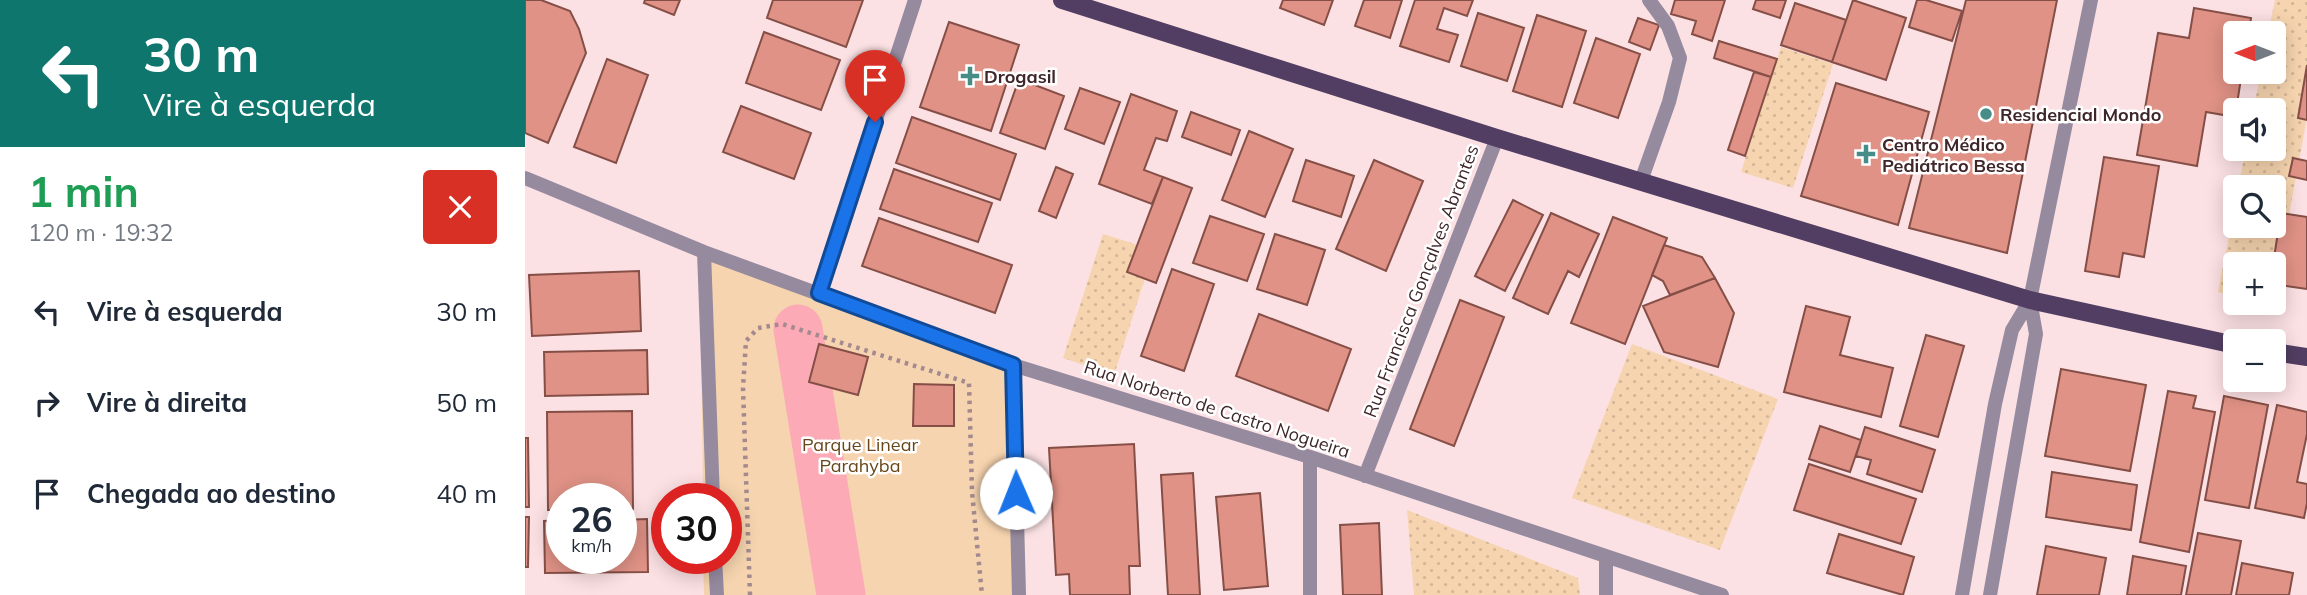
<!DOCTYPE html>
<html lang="pt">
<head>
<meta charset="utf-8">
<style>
  :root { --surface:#fff; --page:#f2f2f3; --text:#1f2937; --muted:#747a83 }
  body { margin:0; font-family:Mulish,sans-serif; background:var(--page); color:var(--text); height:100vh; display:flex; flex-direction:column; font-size:26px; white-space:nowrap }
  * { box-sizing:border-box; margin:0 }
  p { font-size:23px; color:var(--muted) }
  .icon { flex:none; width:38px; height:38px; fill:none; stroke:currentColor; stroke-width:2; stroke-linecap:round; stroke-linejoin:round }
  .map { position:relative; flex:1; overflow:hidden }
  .sheet { display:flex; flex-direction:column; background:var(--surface); width:525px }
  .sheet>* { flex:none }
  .hud { background:#0f766e; color:#fff; overflow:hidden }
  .needle { width:46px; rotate:270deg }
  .buttons { position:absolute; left:1698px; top:21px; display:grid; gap:14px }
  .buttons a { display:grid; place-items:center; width:63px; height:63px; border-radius:7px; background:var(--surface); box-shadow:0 4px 18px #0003; font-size:35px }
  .speed { position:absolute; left:21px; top:483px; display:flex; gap:14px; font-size:35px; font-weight:700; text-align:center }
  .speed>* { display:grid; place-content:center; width:91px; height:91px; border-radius:50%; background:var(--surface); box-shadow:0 4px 18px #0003; line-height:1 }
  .speed small { font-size:18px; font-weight:400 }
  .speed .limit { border:10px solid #d22; background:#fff; color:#111 }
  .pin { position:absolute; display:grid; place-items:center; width:60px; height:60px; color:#fff; margin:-72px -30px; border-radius:50% 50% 50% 0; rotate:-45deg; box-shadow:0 0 7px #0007 }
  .pin .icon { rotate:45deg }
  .me { position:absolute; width:77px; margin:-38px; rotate:359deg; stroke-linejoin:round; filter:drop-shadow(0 0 5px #0008) }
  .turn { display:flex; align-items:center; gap:24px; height:147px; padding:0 28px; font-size:32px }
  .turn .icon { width:91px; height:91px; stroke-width:2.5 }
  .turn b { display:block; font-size:49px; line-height:60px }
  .round { display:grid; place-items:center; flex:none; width:74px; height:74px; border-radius:7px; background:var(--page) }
  .headline { display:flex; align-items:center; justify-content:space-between; height:119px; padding:0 28px }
  h1 { font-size:42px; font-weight:700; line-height:52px; color:#1e9e55 }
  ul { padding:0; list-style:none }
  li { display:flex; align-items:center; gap:21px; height:91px; padding:0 28px }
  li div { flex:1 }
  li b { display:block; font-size:26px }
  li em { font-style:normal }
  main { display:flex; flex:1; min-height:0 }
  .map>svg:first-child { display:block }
</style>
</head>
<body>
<main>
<section class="sheet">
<div class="hud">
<div class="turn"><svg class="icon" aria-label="left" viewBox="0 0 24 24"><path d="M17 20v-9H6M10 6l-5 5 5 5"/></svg><div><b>30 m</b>Vire à esquerda</div></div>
</div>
<div class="headline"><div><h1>1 min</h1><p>120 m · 19:32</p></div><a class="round" style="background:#d93025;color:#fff"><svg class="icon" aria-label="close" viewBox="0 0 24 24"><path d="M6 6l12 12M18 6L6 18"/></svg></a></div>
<ul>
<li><svg class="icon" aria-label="left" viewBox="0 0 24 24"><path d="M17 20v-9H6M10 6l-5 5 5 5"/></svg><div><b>Vire à esquerda</b></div><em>30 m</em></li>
<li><svg class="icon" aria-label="right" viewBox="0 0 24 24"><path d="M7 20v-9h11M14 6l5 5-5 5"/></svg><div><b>Vire à direita</b></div><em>50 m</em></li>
<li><svg class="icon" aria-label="arrive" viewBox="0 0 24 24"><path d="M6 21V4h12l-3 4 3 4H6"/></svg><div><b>Chegada ao destino</b></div><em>40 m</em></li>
</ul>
</section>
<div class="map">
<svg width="1782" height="595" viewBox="0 0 1782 595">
  <defs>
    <pattern id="grass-dots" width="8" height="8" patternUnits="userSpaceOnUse" patternTransform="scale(1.75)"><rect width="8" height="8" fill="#f6d4af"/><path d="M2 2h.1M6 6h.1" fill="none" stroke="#d4b697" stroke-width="1.8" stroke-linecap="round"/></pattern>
  </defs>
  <rect width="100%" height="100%" fill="#fce1e4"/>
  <path fill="url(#grass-dots)" d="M1750,0H1782V117L1748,302V264H1710V296L1693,292L1710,206V226H1748V187H1713L1721,149H1748V110H1728L1736,72H1748V33H1743Z
    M1256,47L1308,64L1268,188L1216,172Z
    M578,234L629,250L589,375L538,358Z
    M1107,344L1253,399L1195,550L1047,498Z
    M882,510L1053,578L1055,595H889Z"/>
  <path fill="#f6d4af" d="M175,248L493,362L501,595H179L178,558H201V499H178Z"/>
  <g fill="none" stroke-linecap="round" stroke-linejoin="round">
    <path stroke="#fbaab6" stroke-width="49" d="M273,329L316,595"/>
  </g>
  <path fill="#e09286" stroke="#854f47" stroke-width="2" d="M0,0H16L45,11L54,29L61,53L23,143L0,133Z
    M120,0H155L149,15L119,3Z
    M248,0H338L321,47L242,18Z
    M758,0H808L799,25L755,8Z
    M839,0H877L865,38L830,26Z
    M890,0H948L942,16L919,8L912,29L933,35L924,62L875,46Z
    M1150,0H1200L1187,41L1167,34L1171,21L1146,14Z
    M1231,0H1261L1255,18L1228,9Z
    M1328,0L1381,18L1361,80L1307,62Z
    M1392,0H1401L1437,11L1427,41L1384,27Z
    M1441,0H1532L1482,253L1384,228Z
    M1270,3L1321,20L1307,62L1256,45Z
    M1669,8L1726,18L1724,33H1710V72H1717L1710,117L1681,112L1672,166L1612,155L1633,33L1664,38Z
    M953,13L999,28L982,81L936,66Z
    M1012,15L1061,31L1037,107L988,91Z
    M1113,18L1134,25L1125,50L1104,42Z
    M424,22L494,45L466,131L395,107Z
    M239,32L315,60L296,110L221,83Z
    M1071,38L1115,54L1093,118L1049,103Z
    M1194,41L1252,59L1246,77L1189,58Z
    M82,59L123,75L91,163L49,147Z
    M1782,65V120L1773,118Z
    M1229,72L1246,77L1220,156L1203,150Z
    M494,79L539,96L520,149L475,133Z
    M1311,83L1404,112L1373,225L1276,196Z
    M555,88L595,102L579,144L540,129Z
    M606,94L652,111L642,141L631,138L619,170L638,177L627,204L574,184Z
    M216,106L286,133L269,179L198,152Z
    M666,112L715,130L706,155L657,137Z
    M387,117L491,154L475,200L371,163Z
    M724,131L768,149L740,217L697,200Z
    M1579,157L1634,166L1619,257L1598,253L1594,277L1560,271Z
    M1768,158L1782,161V180L1764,176Z
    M781,160L829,176L816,217L768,201Z
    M849,160L898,181L861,271L811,249Z
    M531,167L548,174L531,218L514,211Z
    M369,169L467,203L453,242L355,209Z
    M638,177L667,188L631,283L602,272Z
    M988,200L1018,215L980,291L950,276Z
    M1026,213L1074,234L1054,277L1043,271L1023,314L988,298Z
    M1756,213L1782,217V289L1748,284V264Z
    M685,216L739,234L722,281L668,263Z
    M1088,217L1142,238L1100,344L1046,323Z
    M354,218L487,265L470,313L337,266Z
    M750,234L800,250L782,305L732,289Z
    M1139,245L1177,257L1190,278L1145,295L1138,281L1127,275Z
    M647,269L689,284L659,371L616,356Z
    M114,271L116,331L7,336L4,275Z
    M1190,278L1209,313L1193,367L1139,352L1118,306Z
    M935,300L979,317L929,446L885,429Z
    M1281,306L1325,317L1315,355L1368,368L1356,417L1259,392Z
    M734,314L826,349L803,411L711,376Z
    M1401,335L1439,346L1413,437L1375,426Z
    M294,344L343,357L333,395L284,382Z
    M122,350L123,394L20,396L19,352Z
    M1536,369L1621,385L1605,471L1520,456Z
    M389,384L429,385V426H388Z
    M1643,391L1671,396L1668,408L1690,412L1664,552L1615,542Z
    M1699,396L1743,405L1724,508L1680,500Z
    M1752,405L1782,412V434L1772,482L1782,484V503L1779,518L1730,508Z
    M107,411L108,509H96V499H37V510H23L22,412Z
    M1295,426L1336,440L1325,472L1284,459Z
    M1340,427L1410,450L1397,492L1342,474L1346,460L1331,456Z
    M0,438H3L4,507H0Z
    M609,444L615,566H604L605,595H545L544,574L531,575L524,448Z
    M1284,464L1391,499L1376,544L1269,510Z
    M1527,472L1612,485L1606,530L1521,517Z
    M668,473L675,595H643L636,475Z
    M735,493L743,586L699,590L691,497Z
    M0,517H4L3,567H0Z
    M122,519L123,572L20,573L19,521L37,520V558H96V520Z
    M854,523L857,595H818L815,525Z
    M1673,533L1716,541L1706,595H1661Z
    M1314,534L1389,557L1378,595L1302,573Z
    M1521,546L1581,558L1574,595H1512Z
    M1608,556L1661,566L1656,595H1602Z
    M1717,563L1768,573L1764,595H1711Z"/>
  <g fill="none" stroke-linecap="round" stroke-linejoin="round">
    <path stroke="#a48a8e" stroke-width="4.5" stroke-dasharray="3.5 5" stroke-linecap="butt" d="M203,512L205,545
      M225,595L218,388L221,341L233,328L257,324L444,383L447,492L457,595"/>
    <path stroke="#968a9f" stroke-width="14" d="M1116,181L1144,102L1155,58L1143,26L1124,0"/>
    <path stroke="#968a9f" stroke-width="14" d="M0,178L179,252L488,365L785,457L1197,595
      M179,252L188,499
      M294,293L390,0
      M488,365L494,595
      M785,457V595
      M840,476L972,138
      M190,558L192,595
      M1081,595V556"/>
    <path stroke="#968a9f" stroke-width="14" d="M1437,595L1470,404L1487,330L1505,300L1566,0
      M1465,595L1511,334L1505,300"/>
    <path stroke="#523e62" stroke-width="18" d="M537,0L972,138L1505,300L1710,345
      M1748,352L1782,357"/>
  </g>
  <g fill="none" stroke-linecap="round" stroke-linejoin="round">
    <defs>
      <path id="route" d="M350,122L294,293L488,365L491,493"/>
    </defs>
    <use href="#route" stroke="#114b97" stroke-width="18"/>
    <use href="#route" stroke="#1a73e8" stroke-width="12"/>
  </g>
  <g fill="#468d88" stroke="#fff" stroke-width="2.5">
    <path d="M441.5 65.5h7v7h7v7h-7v7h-7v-7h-7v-7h7z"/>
    <circle cx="1461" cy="114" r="7"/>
    <path d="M1337.5 143.5h7v7h7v7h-7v7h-7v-7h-7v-7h7z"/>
  </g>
  <g text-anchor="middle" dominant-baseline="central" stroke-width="5" stroke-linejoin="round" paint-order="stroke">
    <g font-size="18" font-weight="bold" fill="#3e262a" stroke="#fff" text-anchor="start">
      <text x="459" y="76">Drogasil</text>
      <text x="1475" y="114">Residencial Mondo</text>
      <text x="1357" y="144">Centro Médico<tspan x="1357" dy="21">Pediátrico Bessa</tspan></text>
    </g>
    <g font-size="18" fill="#3e262a" stroke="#fff">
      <text transform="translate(896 281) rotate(-69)">Rua Francisca Gonçalves Abrantes</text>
      <text transform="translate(692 409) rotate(18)">Rua Norberto de Castro Nogueira</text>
    </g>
    <g font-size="18" fill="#69461a" stroke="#fff">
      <text x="335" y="444">Parque Linear<tspan x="335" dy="21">Parahyba</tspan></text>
    </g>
  </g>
</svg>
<div class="buttons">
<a><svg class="needle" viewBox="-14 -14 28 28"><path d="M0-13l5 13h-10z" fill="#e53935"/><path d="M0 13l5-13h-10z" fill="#747a83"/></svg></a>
<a><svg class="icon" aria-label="sound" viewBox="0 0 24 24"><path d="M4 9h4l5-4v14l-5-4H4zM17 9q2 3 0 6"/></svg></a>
<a><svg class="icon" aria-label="search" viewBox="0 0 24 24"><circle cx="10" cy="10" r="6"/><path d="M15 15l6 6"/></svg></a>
<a>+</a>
<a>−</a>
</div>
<div class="speed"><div>26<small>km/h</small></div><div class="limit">30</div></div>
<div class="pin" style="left:350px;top:122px;background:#d93025"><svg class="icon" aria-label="arrive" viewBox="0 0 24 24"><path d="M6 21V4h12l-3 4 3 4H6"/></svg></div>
<svg class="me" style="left:491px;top:493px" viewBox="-20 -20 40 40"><circle r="19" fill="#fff"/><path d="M0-13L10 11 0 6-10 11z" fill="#1a73e8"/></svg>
</div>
</main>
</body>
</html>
